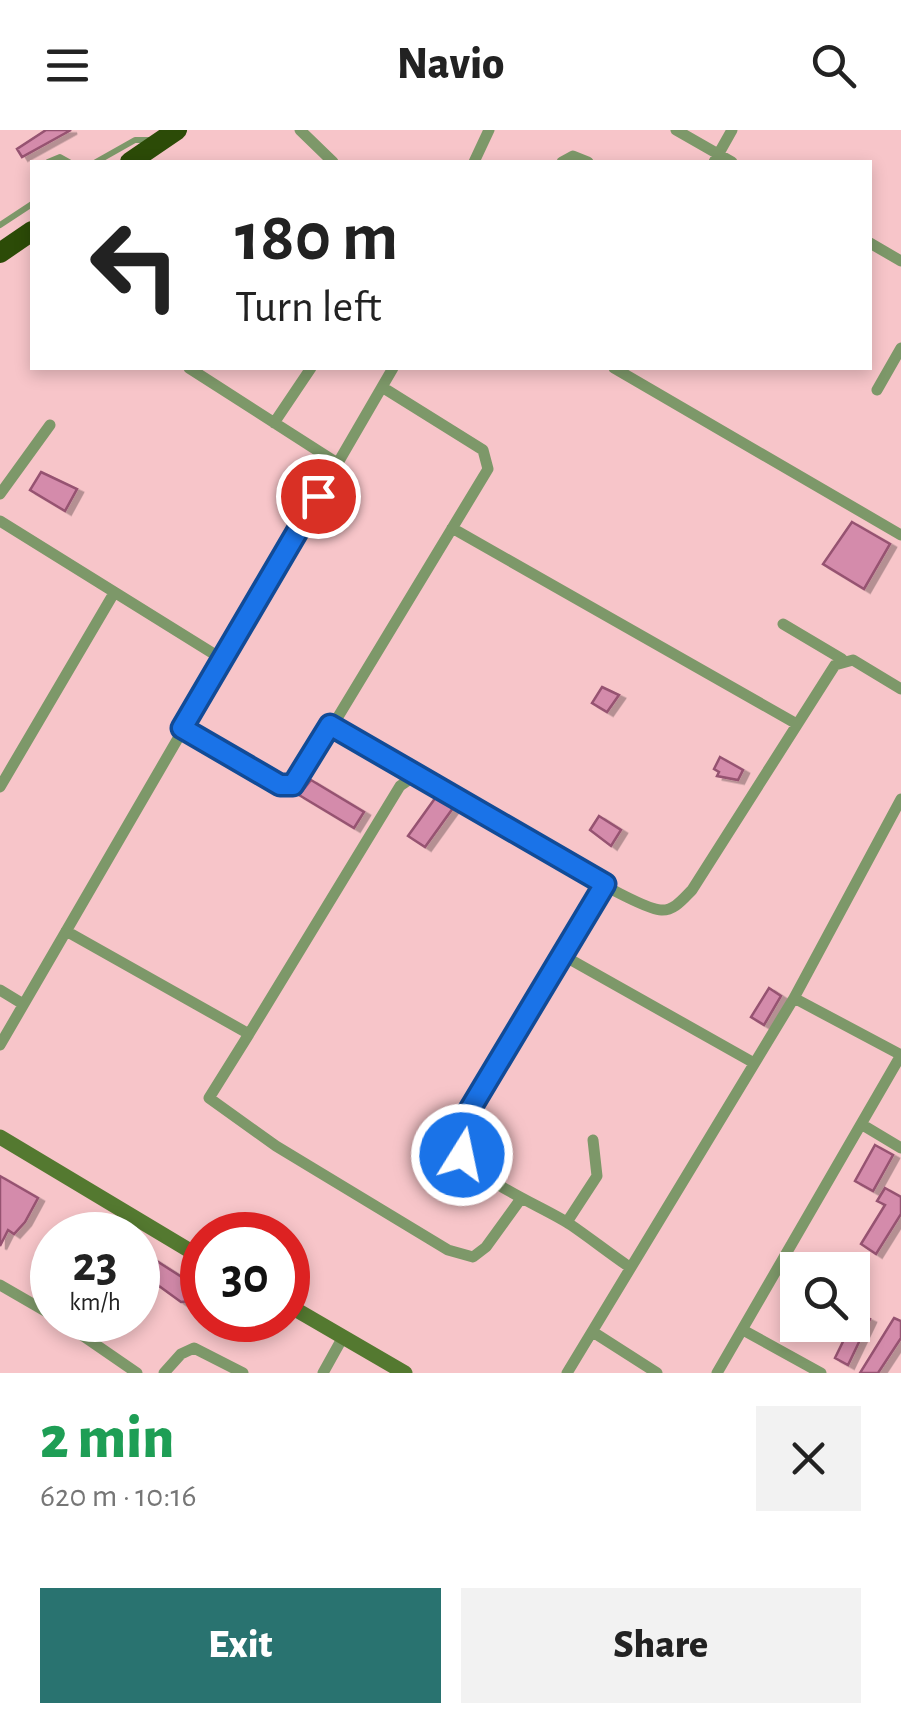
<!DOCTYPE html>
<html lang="en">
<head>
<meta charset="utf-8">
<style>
  :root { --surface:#fff; --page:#f2f2f2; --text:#222; --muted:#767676; --accent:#297370 }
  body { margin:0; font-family:"Alegreya Sans",sans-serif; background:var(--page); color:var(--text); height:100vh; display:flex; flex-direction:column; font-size:38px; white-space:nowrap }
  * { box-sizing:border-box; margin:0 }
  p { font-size:32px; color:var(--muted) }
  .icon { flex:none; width:55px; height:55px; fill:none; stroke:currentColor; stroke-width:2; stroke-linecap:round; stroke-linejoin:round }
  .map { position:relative; height:1243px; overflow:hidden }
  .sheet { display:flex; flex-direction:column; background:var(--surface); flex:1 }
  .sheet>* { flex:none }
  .banner { position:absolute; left:30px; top:30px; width:842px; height:210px; border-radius:0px; box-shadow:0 5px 15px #0003; background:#fff; color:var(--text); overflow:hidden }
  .fabs { position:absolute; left:780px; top:1122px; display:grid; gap:20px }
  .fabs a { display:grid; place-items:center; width:90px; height:90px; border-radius:0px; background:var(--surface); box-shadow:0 5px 15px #0003; font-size:50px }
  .speed { position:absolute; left:30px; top:1082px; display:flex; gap:20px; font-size:50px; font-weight:700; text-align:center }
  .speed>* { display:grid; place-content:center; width:130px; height:130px; border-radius:50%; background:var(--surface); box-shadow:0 5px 15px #0003; line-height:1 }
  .speed small { font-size:25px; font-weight:400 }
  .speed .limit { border:15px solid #d22; background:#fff; color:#111 }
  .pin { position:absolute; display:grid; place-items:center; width:85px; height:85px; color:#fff; margin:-42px; border:5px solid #fff; border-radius:50%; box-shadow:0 2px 10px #0007 }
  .me { position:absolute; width:110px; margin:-55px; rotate:10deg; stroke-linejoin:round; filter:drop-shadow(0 0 8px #0008) }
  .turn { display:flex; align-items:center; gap:35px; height:210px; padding:0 40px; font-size:45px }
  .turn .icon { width:130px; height:130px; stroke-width:2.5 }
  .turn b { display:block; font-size:70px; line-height:85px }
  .round { display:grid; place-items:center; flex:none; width:105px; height:105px; border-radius:0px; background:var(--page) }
  .head { display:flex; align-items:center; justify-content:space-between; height:170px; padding:0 40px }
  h1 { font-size:60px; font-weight:800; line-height:75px; color:#1e9e55 }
  .primary-button { display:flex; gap:20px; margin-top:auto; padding:20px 40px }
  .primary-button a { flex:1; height:115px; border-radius:0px; background:var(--accent); color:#fff; font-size:40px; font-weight:800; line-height:115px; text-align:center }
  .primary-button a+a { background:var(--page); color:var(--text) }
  header { display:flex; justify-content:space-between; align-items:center; height:130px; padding:0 40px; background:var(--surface); font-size:45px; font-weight:800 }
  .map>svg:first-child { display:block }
</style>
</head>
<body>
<header><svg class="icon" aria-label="menu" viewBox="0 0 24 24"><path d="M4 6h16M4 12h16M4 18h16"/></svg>Navio<svg class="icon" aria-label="search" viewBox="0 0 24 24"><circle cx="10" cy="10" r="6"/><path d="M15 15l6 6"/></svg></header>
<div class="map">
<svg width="901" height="1243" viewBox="0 0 901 1243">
  <defs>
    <filter id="shadow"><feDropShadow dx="6" dy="3.5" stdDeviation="0" flood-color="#0004"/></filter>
  </defs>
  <rect width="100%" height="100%" fill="#f7c5c9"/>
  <path fill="#d48bab" stroke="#965271" stroke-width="2.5" filter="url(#shadow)" d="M46,0H71L22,27L17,19Z
    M41,342L77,359L65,381L30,360Z
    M852,392L890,414L864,459L823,434Z
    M602,557L619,565L607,582L592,573Z
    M720,627L743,640L738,650L717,646L719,642L714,639Z
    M311,650L364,682L354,698L299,665Z
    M436,667L453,678L425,717L408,706Z
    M599,686L621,700L611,716L590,700Z
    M769,858L781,866L764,895L751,887Z
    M875,1015L893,1025L873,1061L855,1051Z
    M0,1046L38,1068L25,1092L14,1104L8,1100L0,1116Z
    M885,1058L901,1067V1084L876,1124L861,1114L885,1075L877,1071Z
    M152,1128L202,1160V1180L191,1171L181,1172L144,1145Z
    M857,1183L870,1189L848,1235L835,1228Z
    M894,1188L901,1191V1208L878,1243H860Z"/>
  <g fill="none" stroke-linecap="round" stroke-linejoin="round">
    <path stroke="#7d9869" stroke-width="6" d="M48,32L60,27L69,32
      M96,32L135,10H152
      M0,95L32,74"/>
    <path stroke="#7d9869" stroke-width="11" d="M300,0L333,32
      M676,0L732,32
      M474,32L489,0
      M562,32L573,26L588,32
      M714,32L732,0
      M870,113L901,131
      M189,238L337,333
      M614,238L901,405
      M877,260L901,218
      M274,293L311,238
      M0,364L50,295
      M0,391L222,529
      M452,398L795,593
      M783,494L842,529
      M330,595L422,648
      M182,597L281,655H293L301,648L488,339L483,320L382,257
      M0,657L114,463
      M605,754L454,1007C458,1045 542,1075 571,1095C590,1108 609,1123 628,1136
      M66,801L249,904L400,656L410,649L422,648C458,669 634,780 661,780C674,781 683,769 692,760L835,535L853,530L901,559
      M564,826L754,933
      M0,860L23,874
      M794,868L901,925
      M249,904L209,968L276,1016L448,1120L473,1127L486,1117L520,1070
      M0,915L393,238
      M861,994L901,1018
      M567,1092L597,1046L593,1010
      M0,1155L52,1185
      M60,1190L137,1243
      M743,1200L821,1243
      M593,1202L657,1243
      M164,1243L181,1224L194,1218L243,1243
      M323,1243L343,1207
      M567,1243L794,868L901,669
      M717,1243L901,925"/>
    <path stroke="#547930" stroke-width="15" d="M0,1007L202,1128
      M288,1175L405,1243"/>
    <path stroke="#2c4b07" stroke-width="20" d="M130,32L177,0
      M0,123L32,101"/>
  </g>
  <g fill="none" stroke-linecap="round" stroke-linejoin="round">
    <defs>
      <path id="route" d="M318,366L182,598L280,655H293L330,595L605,754L454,1006L462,1025"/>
    </defs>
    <use href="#route" stroke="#114b97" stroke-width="25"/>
    <use href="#route" stroke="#1a73e8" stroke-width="18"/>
  </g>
</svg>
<div class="fabs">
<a><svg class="icon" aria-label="search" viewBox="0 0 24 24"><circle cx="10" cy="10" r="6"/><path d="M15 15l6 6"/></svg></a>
</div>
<div class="speed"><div>23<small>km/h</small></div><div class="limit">30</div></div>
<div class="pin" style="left:318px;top:366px;background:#d93025"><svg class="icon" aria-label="arrive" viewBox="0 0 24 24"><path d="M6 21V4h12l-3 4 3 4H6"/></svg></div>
<svg class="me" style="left:462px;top:1025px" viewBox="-20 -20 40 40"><circle r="17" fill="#1a73e8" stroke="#fff" stroke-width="3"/><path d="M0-11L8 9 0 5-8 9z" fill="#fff"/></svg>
<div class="banner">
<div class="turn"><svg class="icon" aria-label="left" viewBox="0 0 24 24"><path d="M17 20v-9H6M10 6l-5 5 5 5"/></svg><div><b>180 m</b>Turn left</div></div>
</div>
</div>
<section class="sheet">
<div class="head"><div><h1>2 min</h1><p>620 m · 10:16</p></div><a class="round"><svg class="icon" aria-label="close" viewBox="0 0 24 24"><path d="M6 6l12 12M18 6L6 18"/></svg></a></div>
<div class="primary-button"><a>Exit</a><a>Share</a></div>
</section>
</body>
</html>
